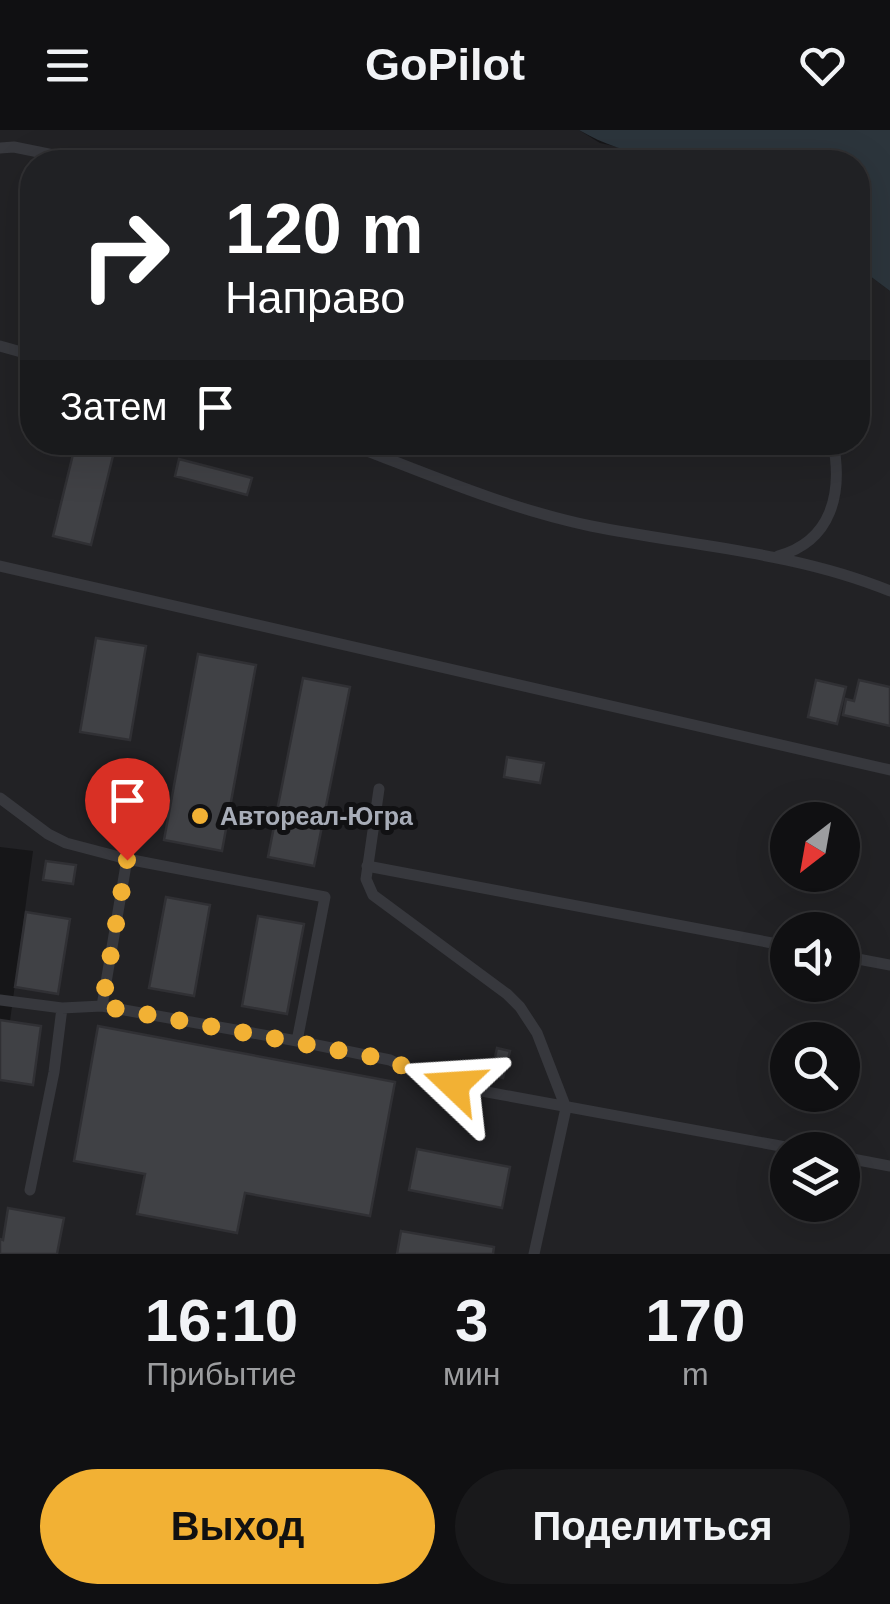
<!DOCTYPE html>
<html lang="ru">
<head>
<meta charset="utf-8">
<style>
  :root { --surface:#101012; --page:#19191b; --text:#f1f3f6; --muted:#9c9d9f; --line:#303032; --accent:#f2b134 }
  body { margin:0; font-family:Helvetica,sans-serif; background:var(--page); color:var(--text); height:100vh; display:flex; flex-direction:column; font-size:38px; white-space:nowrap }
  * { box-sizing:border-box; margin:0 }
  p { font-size:32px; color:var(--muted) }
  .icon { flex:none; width:55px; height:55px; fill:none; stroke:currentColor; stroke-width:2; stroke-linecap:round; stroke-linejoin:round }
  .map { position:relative; height:1124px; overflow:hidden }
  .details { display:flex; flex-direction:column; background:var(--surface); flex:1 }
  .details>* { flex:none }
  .top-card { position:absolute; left:20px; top:20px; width:850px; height:305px; border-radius:40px; box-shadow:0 10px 40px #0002,0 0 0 2px var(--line); background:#202124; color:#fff; overflow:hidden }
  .needle { width:65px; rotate:211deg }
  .fabs { position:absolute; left:770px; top:672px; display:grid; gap:20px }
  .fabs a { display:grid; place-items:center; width:90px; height:90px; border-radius:50%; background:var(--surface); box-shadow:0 10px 40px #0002,0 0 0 2px var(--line); font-size:50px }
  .pin { position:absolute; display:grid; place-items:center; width:85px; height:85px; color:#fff; margin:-102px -42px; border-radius:50% 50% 50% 0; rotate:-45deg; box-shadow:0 0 10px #0007 }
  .pin .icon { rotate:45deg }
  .me { position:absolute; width:110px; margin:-55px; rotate:290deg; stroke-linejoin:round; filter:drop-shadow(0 0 8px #0008) }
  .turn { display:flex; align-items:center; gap:35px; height:210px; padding:0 40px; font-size:45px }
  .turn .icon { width:130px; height:130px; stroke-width:2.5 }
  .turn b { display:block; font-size:70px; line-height:85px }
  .then { display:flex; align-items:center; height:95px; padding:0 40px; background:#0003; gap:20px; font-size:38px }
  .eta { display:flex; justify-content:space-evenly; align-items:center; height:170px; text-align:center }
  .eta b { font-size:60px; font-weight:700; line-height:70px }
  .cta { display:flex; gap:20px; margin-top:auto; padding:20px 40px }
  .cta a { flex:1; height:115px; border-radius:60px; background:var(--accent); color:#111; font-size:40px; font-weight:700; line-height:115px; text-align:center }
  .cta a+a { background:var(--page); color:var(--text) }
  header { display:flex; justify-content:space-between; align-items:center; height:130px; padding:0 40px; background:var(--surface); font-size:45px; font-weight:700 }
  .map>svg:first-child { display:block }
</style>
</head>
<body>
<header><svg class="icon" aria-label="menu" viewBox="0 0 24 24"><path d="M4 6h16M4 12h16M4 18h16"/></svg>GoPilot<svg class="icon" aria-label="heart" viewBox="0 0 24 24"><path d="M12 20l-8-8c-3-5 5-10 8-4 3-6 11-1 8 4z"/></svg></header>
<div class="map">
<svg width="890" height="1124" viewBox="0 0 890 1124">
  <rect width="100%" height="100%" fill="#161618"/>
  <path fill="#222225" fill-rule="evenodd" d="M0,0H579L600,13L684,32H32V312H858V137L890,161V1124H0V890L10,891L33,721L0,717ZM788,690H842V745H788ZM788,800H842V855H788ZM788,910H842V965H788ZM788,1020H842V1075H788Z"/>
  <path fill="#2c353c" d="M579,0H890V161L858,137V32C770,32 656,46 579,0Z"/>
  <path fill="#404145" stroke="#303034" stroke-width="2.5" d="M76,312L114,322L91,415L53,406Z
    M179,329L252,348L247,365L175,346Z
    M96,508L146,516L130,610L80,602Z
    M198,524L256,535L222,721L164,710Z
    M303,548L350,557L314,736L268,727Z
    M816,550L846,557L837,594L808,587Z
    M859,550L890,557V596L843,585L846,569L854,571Z
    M507,627L544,633L540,653L504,647Z
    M46,731L76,735L73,754L43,750Z
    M166,767L210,775L194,866L149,858Z
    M26,782L70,789L58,864L15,857Z
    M258,786L304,794L287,884L242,876Z
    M0,890L41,896L33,955L0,950Z
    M98,896L395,952L370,1086L245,1063L237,1103L137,1084L145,1044L74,1031Z
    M497,918L510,921L503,948L491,945Z
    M417,1019L510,1037L502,1078L409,1060Z
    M8,1078L64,1088L57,1124H0V1109L3,1110Z
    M401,1101L494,1117L493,1124H397Z"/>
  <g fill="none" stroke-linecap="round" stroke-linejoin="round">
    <path stroke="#37383d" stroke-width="11" d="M0,18L14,17L88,32
      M210,32H282
      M0,216L32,225
      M344,312C426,343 505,378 591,396C691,416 795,422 890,461
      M778,426C832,411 843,363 833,312
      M0,436L890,640
      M379,659L366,749L373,765L507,864L520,877L537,903L566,978L534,1124
      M0,668L48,704L66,713L127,729L325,767L297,911
      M367,736L788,816
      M842,826L890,835
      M0,870L62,878L102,876L297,911L390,930L431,950L476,960L802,1020
      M102,876L127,729
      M842,1027L890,1036
      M30,1060L54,942L62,878"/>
  </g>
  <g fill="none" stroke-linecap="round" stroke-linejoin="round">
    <path stroke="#f2b134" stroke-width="18" stroke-dasharray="0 32.4" d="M127,730L102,876L390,930L432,950L454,955"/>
  </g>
  <circle fill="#f2b134" stroke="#111113" stroke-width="4" cx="200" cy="686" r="10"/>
  <g text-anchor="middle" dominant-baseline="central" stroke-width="10" stroke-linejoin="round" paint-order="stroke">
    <g font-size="25" font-weight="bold" fill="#a8adb8" stroke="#111113" text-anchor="start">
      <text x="220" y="686">Автореал-Югра</text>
    </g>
  </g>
</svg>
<div class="fabs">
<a><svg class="needle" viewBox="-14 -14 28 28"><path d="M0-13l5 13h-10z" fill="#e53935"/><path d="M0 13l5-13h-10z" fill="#9c9d9f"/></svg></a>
<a><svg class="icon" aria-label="sound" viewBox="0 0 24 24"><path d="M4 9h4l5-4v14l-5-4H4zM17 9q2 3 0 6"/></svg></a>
<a><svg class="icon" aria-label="search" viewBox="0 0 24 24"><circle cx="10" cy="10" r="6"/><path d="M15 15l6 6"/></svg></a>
<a><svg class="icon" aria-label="layers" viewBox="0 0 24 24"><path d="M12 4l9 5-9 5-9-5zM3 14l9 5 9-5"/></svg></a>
</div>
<div class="pin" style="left:127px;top:730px;background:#d93025"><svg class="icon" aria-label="arrive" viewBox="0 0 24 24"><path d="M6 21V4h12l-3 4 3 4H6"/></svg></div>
<svg class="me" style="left:454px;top:955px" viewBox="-20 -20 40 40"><path d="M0-17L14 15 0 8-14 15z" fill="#f2b134" stroke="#fff" stroke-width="4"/></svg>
<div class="top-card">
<div class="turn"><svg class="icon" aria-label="right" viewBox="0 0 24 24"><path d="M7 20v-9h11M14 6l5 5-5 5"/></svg><div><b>120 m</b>Направо</div></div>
<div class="then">Затем<svg class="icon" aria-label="arrive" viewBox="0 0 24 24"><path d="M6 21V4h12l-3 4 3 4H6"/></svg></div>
</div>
</div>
<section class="details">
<div class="eta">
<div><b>16:10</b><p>Прибытие</p></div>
<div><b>3</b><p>мин</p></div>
<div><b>170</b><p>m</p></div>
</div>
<div class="cta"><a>Выход</a><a>Поделиться</a></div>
</section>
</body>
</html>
